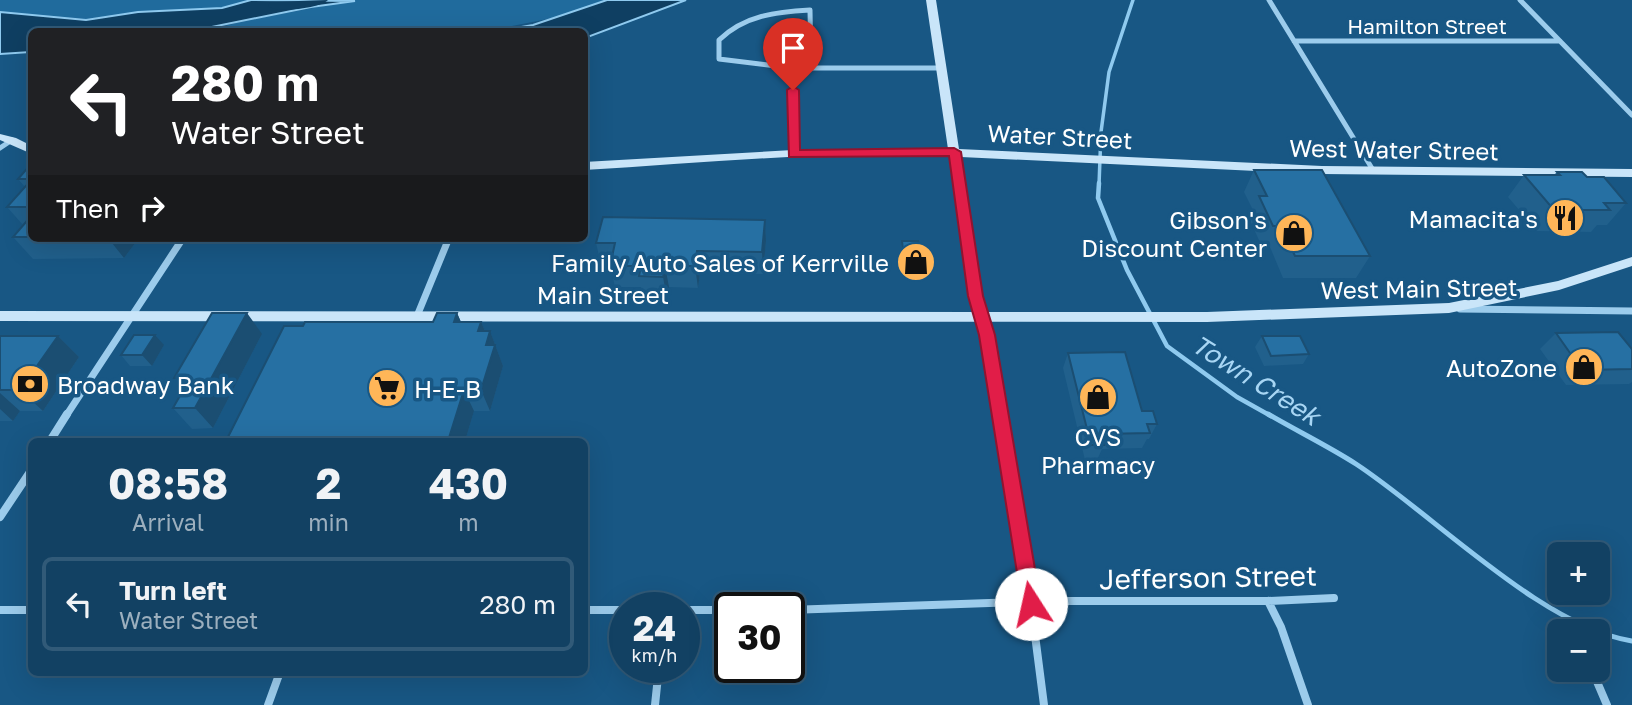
<!DOCTYPE html>
<html lang="en">
<head>
<meta charset="utf-8">
<style>
  :root { --surface:#124163; --page:#1f4c6c; --text:#f1f3f6; --muted:#9cafbe; --line:#315a78 }
  body { margin:0; font-family:"Golos Text",sans-serif; background:var(--page); color:var(--text); height:100vh; display:flex; flex-direction:column; font-size:26px; white-space:nowrap }
  * { box-sizing:border-box; margin:0 }
  p { font-size:23px; color:var(--muted) }
  .icon { flex:none; width:38px; height:38px; fill:none; stroke:currentColor; stroke-width:2; stroke-linecap:round; stroke-linejoin:round }
  .map { position:relative; flex:1; overflow:hidden }
  .details { position:absolute; left:28px; top:438px; width:560px; height:238px; display:flex; flex-direction:column; background:var(--surface); border-radius:10px; box-shadow:0 7px 28px #0002,0 0 0 2px var(--line) }
  .details>* { flex:none }
  .banner { position:absolute; left:28px; top:28px; width:560px; height:214px; border-radius:10px; box-shadow:0 7px 28px #0002,0 0 0 2px var(--line); background:#202124; color:#fff; overflow:hidden }
  .controls { position:absolute; left:1547px; top:542px; display:grid; gap:14px }
  .controls a { display:grid; place-items:center; width:63px; height:63px; border-radius:10px; background:var(--surface); box-shadow:0 7px 28px #0002,0 0 0 2px var(--line); font-size:35px }
  .speed { position:absolute; left:609px; top:592px; display:flex; gap:14px; font-size:35px; font-weight:700; text-align:center }
  .speed>* { display:grid; place-content:center; width:91px; height:91px; border-radius:50%; background:var(--surface); box-shadow:0 7px 28px #0002,0 0 0 2px var(--line); line-height:1 }
  .speed small { font-size:18px; font-weight:400 }
  .speed .limit { border:4px solid #111; border-radius:10px; background:#fff; color:#111 }
  .pin { position:absolute; display:grid; place-items:center; width:60px; height:60px; color:#fff; margin:-72px -30px; border-radius:50% 50% 50% 0; rotate:-45deg; box-shadow:0 0 7px #0007 }
  .pin .icon { rotate:45deg }
  .me { position:absolute; width:77px; margin:-38px; rotate:350deg; stroke-linejoin:round; filter:drop-shadow(0 0 5px #0008) }
  .turn { display:flex; align-items:center; gap:24px; height:147px; padding:0 28px; font-size:32px }
  .turn .icon { width:91px; height:91px; stroke-width:2.5 }
  .turn b { display:block; font-size:49px; line-height:60px }
  .then { display:flex; align-items:center; height:66px; padding:0 28px; background:#0003; gap:14px; font-size:26px }
  .eta { display:flex; justify-content:space-evenly; align-items:center; height:119px; text-align:center }
  .eta b { font-size:42px; font-weight:700; line-height:49px }
  ul { padding:0; list-style:none }
  li { display:flex; align-items:center; gap:21px; height:94px; margin:0 14px 10px; padding:0 14px; border:4px solid var(--line); border-radius:10px }
  li div { flex:1 }
  li b { display:block; font-size:26px }
  li em { font-style:normal }
  .map>svg:first-child { display:block }
</style>
</head>
<body>
<div class="map">
<svg width="1632" height="705" viewBox="0 0 1632 705">
  <rect width="100%" height="100%" fill="#185784"/>
  <path fill="#206b9d" d="M0,0H284L204,16L86,19L0,17Z
    M355,0H611L558,17L486,31L204,32L243,21Z"/>
  <path fill="#0f3f62" stroke="#8fcaef" stroke-width="2" d="M251,0L355,1L311,7L192,31L32,32L31,62L30,52L0,54V12L86,20L138,12L222,8Z
    M607,0H686L585,38L584,32L498,31L533,25Z"/>
  <g fill="none" stroke-linecap="round" stroke-linejoin="round">
    <path stroke="#8fcaef" stroke-width="3.5" d="M1099,185L1101,132L1109,72L1133,0"/>
    <path stroke="#8fcaef" stroke-width="4.5" d="M1099,183L1098,198L1127,270L1167,346L1237,397L1271,416"/>
    <path stroke="#8fcaef" stroke-width="5" d="M1268,414C1297,431 1328,446 1356,464C1434,515 1542,627 1632,641"/>
    <path fill="#0f3f62" fill-rule="evenodd" d="M328,0C320,8 276,14 268,6L270,2Z"/>
    <path stroke="#9cccec" stroke-width="5" d="M1269,0L1373,170
      M1520,0L1632,115
      M1294,41H1560
      M792,68L719,59V40C745,15 776,12 810,10L811,68
      M0,148L12,140
      M793,154L792,68H942"/>
    <path stroke="#9cccec" stroke-width="7" d="M1460,309L1632,311
      M417,316L449,238
      M982,316L999,416
      M66,416L183,238"/>
    <path stroke="#9cccec" stroke-width="8" d="M999,414L1031,604L1044,705
      M50,441L67,414
      M0,517L32,469
      M1268,601L1281,627L1308,705
      M0,610H32
      M584,610H625
      M684,610H730
      M789,610L1050,601H1268L1334,598
      M1592,670L1607,705
      M268,705L280,672
      M655,705L659,667"/>
    <path fill="#c9e5f9" fill-rule="evenodd" d="M926,0H936L959,149L1322,166L1632,169V177L1322,174L961,157L983,296L987,312H1207L1449,303L1558,281L1632,257V266L1559,290L1449,313L1207,322L0,321V311L974,312L969,296L949,156C828,150 705,163 584,170V162L793,150L948,149Z
      M0,134L16,138L32,146V154L0,140Z"/>
  </g>
  <path fill="#21608c" d="M32,164V238H139L124,258L33,259L13,237L23,225L7,207L25,187L18,179Z
    M1254,170L1370,256L1356,278H1283L1270,247H1262L1249,218L1253,210L1244,192Z
    M1557,172L1587,177L1626,203L1607,225H1597L1591,232L1537,231L1508,197L1524,175H1554Z
    M765,220L766,241L763,274L700,273L698,288L669,287L667,298H643L641,287H615L610,264H601L596,243Z
    M902,241L921,266L919,277L904,278L901,252Z
    M457,313L461,322H481L485,331H490L503,366L490,411H474L465,441H229L227,439Z
    M1556,333L1632,349V382L1629,384L1566,385L1540,349Z
    M262,334L213,428L192,429L173,408L184,389L174,378Z
    M0,336H58L79,357L43,411H20L13,421H0Z
    M1262,336L1309,354L1303,364L1264,366L1255,347Z
    M164,345L152,366H130L121,355Z
    M1068,353L1142,411L1157,424L1149,439H1147L1142,448L1102,449L1097,460H1085L1063,368Z"/>
  <path fill="#1b4e72" d="M765,220L766,241L763,274L762,252Z
    M108,238H139L124,258Z
    M697,251L700,273L698,288L695,266Z
    M665,266L669,287L667,298L663,277Z
    M247,313L262,334L213,428L195,408Z
    M457,313L466,334L454,322Z
    M481,322L488,338L490,331L503,366L490,411L481,390L478,331Z
    M155,335L164,345L152,366L142,355Z
    M58,336L79,357L43,411L20,390Z
    M464,390L474,411L465,441H448Z
    M0,393L20,411L13,421L0,409Z"/>
  <path fill="#2670a3" stroke="#1b4e72" stroke-width="2" d="M31,164L32,179H18Z
    M1254,170H1322L1370,256H1295L1281,226H1273L1259,196H1267Z
    M1557,172H1582L1587,177H1604L1626,203H1604L1610,210H1554L1524,175H1560Z
    M32,179V207H7Z
    M32,215V237H13Z
    M603,217L765,220L762,252L697,251L695,266H665L663,277L639,276L641,266H610L615,243H596Z
    M902,241H918L921,266L905,267Z
    M212,313H247L195,408H173L190,378H174Z
    M437,313H457L454,322H481L478,331H490L486,345H495L481,390H464L448,441H249L250,438L227,439L284,326H303L305,322H433Z
    M1618,332L1632,349V369L1582,370L1556,333Z
    M134,335H155L142,355H121Z
    M0,336H58L20,390H0Z
    M1262,336H1300L1309,354L1271,356Z
    M1125,352L1142,411H1153L1157,424H1147L1150,433L1101,434L1104,445H1091L1068,353Z"/>
  <path fill="#e11d48" stroke="#92132f" stroke-width="2" d="M793,86L799,90L800,150L954,148L961,152L983,296L995,335L1041,604L1038,610L1031,613L1025,610L1022,604L979,335L968,296L949,156L789,157L787,90Z"/>
  <defs>
    <symbol id="restaurant-disc" viewBox="-11 -11 22 22"><circle r="9.5" fill="#ffb658" stroke="#185784"/><path d="M-5-6h1v4h1v-4h1v4h1v-4h1v5L-1.5 .5V6h-2V.5L-5-1ZM5-6V6H3V1.5H1.5Q1.5-4 5-6Z" fill="#111"/></symbol>
    <symbol id="shop-disc" viewBox="-11 -11 22 22"><circle r="9.5" fill="#ffb658" stroke="#185784"/><path d="M-5-2.5h2.3a2.7 3.5 0 0 1 5.4 0H5L5.5 6h-11ZM-1.5-2.5h3a1.5 2.3 0 0 0-3 0Z" fill="#111"/></symbol>
    <symbol id="bank-disc" viewBox="-11 -11 22 22"><circle r="9.5" fill="#ffb658" stroke="#185784"/><path d="M-6-4H6V4H-6ZM0-2.3a2.3 2.3 0 1 0 0 4.6a2.3 2.3 0 1 0 0-4.6Z" fill="#111"/></symbol>
    <symbol id="supermarket-disc" viewBox="-11 -11 22 22"><circle r="9.5" fill="#ffb658" stroke="#185784"/><path d="M-6-5.5h2.5l.6 2H6L4.5 2H-2.5L-4.4-4H-6ZM-1.5 3.2a1.3 1.3 0 1 0 .1 0ZM3 3.2a1.3 1.3 0 1 0 .1 0Z" fill="#111"/></symbol>
  </defs>
  <g fill-rule="evenodd">
    <use href="#restaurant-disc" x="1543" y="196" width="44" height="44"/>
    <use href="#shop-disc" x="1272" y="211" width="44" height="44"/>
    <use href="#shop-disc" x="894" y="240" width="44" height="44"/>
    <use href="#shop-disc" x="1562" y="345" width="44" height="44"/>
    <use href="#bank-disc" x="8" y="362" width="44" height="44"/>
    <use href="#supermarket-disc" x="365" y="366" width="44" height="44"/>
    <use href="#shop-disc" x="1076" y="375" width="44" height="44"/>
  </g>
  <g text-anchor="middle" dominant-baseline="central" stroke-width="7" stroke-linejoin="round" paint-order="stroke">
    <g font-size="21" fill="#fff" stroke="#185784">
      <text x="1427" y="26">Hamilton Street</text>
    </g>
    <g font-size="24" fill="#fff" stroke="#185784">
      <text transform="translate(1060 136) rotate(3)">Water Street</text>
      <text transform="translate(1394 149) rotate(1)">West Water Street</text>
      <text transform="translate(1419 288) rotate(-1)">West Main Street</text>
      <text x="603" y="294">Main Street</text>
    </g>
    <g font-size="24" fill="#fff" stroke="#185784" text-anchor="end">
      <text x="1538" y="218">Mamacita's</text>
      <text x="1267" y="219">Gibson's<tspan x="1267" dy="28">Discount Center</tspan></text>
      <text x="889" y="262">Family Auto Sales of Kerrville</text>
      <text x="1557" y="367">AutoZone</text>
      <text x="57" y="384" text-anchor="start">Broadway Bank</text>
      <text x="414" y="388" text-anchor="start">H-E-B</text>
      <text x="1098" y="436" text-anchor="middle">CVS<tspan x="1098" dy="28">Pharmacy</tspan></text>
    </g>
    <g font-size="26" font-style="italic" fill="#a8d6f4" stroke="#185784">
      <text transform="translate(1256 380) rotate(32)">Town Creek</text>
    </g>
    <g font-size="28" fill="#fff" stroke="#185784">
      <text transform="translate(1208 577) rotate(-1)">Jefferson Street</text>
    </g>
  </g>
</svg>
<div class="controls">
<a>+</a>
<a>−</a>
</div>
<div class="speed"><div>24<small>km/h</small></div><div class="limit">30</div></div>
<div class="pin" style="left:793px;top:90px;background:#d93025"><svg class="icon" aria-label="arrive" viewBox="0 0 24 24"><path d="M6 21V4h12l-3 4 3 4H6"/></svg></div>
<svg class="me" style="left:1031px;top:604px" viewBox="-20 -20 40 40"><circle r="19" fill="#fff"/><path d="M0-13L10 11 0 6-10 11z" fill="#e11d48"/></svg>
<div class="banner">
<div class="turn"><svg class="icon" aria-label="left" viewBox="0 0 24 24"><path d="M17 20v-9H6M10 6l-5 5 5 5"/></svg><div><b>280 m</b>Water Street</div></div>
<div class="then">Then<svg class="icon" aria-label="right" viewBox="0 0 24 24"><path d="M7 20v-9h11M14 6l5 5-5 5"/></svg></div>
</div>
<section class="details">
<div class="eta">
<div><b>08:58</b><p>Arrival</p></div>
<div><b>2</b><p>min</p></div>
<div><b>430</b><p>m</p></div>
</div>
<ul>
<li><svg class="icon" aria-label="left" viewBox="0 0 24 24"><path d="M17 20v-9H6M10 6l-5 5 5 5"/></svg><div><b>Turn left</b><p>Water Street</p></div><em>280 m</em></li>
</ul>
</section>
</div>
</body>
</html>
